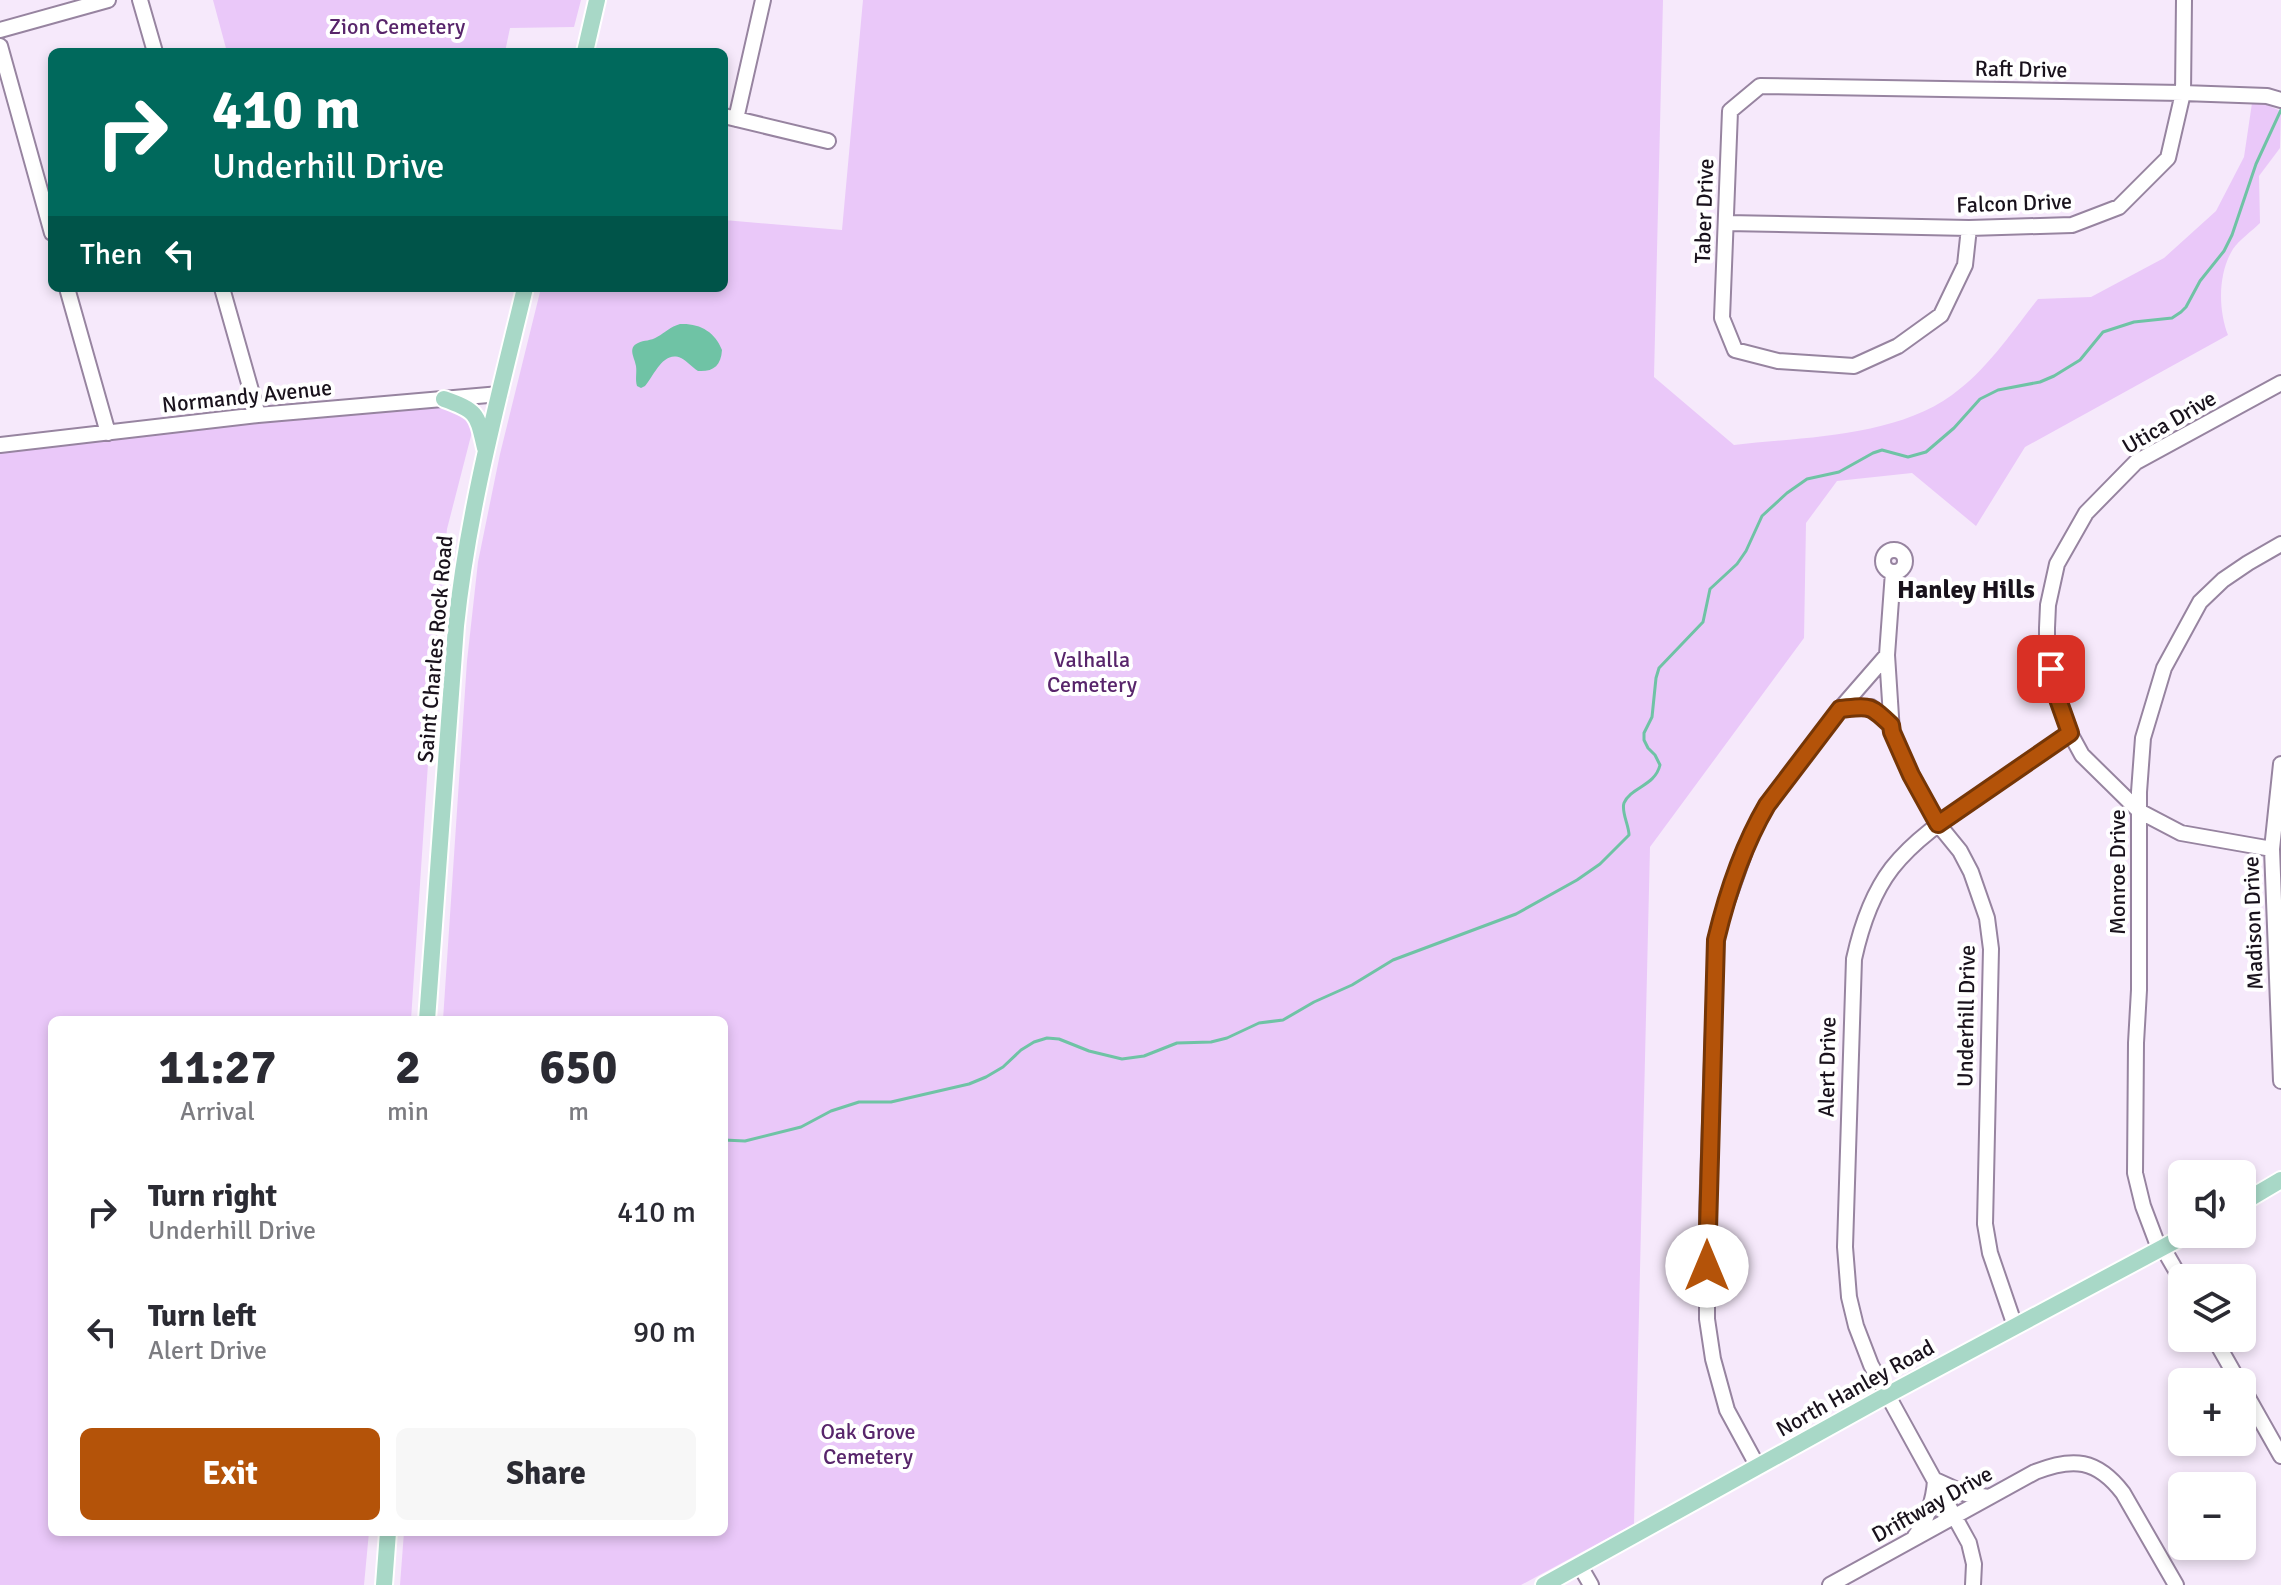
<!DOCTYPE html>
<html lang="en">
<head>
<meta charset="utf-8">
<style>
  :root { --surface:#fff; --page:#f7f7f7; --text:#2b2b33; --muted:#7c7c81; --accent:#b45309 }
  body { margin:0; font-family:Signika,sans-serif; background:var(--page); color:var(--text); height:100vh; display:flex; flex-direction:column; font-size:30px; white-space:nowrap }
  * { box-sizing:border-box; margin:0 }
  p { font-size:26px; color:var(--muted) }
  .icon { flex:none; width:44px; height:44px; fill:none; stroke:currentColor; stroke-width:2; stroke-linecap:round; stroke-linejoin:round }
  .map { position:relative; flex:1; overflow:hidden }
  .drawer { position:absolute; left:48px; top:1016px; width:680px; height:520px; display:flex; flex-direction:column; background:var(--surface); border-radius:12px; box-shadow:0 4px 12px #0003 }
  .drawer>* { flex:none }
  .guide { position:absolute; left:48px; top:48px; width:680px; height:244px; border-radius:12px; box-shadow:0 4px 12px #0003; background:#00695c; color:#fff; overflow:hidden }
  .tools { position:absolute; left:2168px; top:1160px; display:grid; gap:16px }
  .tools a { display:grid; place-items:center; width:88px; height:88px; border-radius:12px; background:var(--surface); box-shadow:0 4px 12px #0003; font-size:40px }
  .pin { position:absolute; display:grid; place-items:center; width:68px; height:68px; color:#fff; margin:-34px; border-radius:16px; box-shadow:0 4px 12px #0006 }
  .me { position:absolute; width:88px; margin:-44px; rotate:0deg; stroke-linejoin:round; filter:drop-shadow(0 0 6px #0008) }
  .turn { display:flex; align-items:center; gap:28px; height:168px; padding:0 32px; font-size:36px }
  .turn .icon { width:104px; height:104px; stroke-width:2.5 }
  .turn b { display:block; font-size:56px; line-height:68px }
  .then { display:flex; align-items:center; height:76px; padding:0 32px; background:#0003; gap:16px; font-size:30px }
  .eta { display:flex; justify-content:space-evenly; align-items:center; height:136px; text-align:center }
  .eta b { font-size:48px; font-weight:700; line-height:56px }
  .button { display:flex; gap:16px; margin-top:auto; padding:16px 32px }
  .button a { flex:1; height:92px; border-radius:12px; background:var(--accent); color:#fff; font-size:32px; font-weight:700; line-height:92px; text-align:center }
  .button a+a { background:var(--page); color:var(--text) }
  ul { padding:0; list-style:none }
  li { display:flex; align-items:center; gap:24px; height:120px; padding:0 32px }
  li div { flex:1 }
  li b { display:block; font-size:30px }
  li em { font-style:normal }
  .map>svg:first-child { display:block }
</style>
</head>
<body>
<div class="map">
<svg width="2281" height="1585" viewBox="0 0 2281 1585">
  <rect width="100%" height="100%" fill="#f6e9fb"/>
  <path fill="#eac8f9" d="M213,0H581L574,27L510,28L505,52H227Z
    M863,0H1663L1654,377L1734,445C1804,437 1894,437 1952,395C1987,370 2012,332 2038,299L2091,297L2164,258L2216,211L2244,157L2252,103L2267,105L2281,111L2280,148L2259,176L2260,223C2252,231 2239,240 2233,249C2218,273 2218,309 2228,335L2025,447L1976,526L1912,473L1837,481L1806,523L1804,638L1650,847L1634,1524L1521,1585H400L404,1532H724V1020H443L467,661L478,562L500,454L541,288H724V220L842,230Z
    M449,406L464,410L473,428L447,529L436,643L411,1020H52V1532H369L364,1585H0V448L303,418Z"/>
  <path fill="#6fc3a5" d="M680,324C700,323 715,332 722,350C721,366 713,372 698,371C692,367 687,361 681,358C663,350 654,376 645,386L641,388L637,386C635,379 637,373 636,366C635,358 627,348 638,343C644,340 651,341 657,337C666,332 670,327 680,324Z"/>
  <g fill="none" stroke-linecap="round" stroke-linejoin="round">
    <path stroke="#6fc3a5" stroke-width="3" d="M724,1140L745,1141L801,1127L831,1111L859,1102H891L969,1084L986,1077L1003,1067L1021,1050L1034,1042L1047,1038L1059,1039L1089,1051L1122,1059L1144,1056L1177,1043L1211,1042L1227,1038L1259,1023L1283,1020L1314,1002L1352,985L1393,960L1516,914L1577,880L1600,864L1629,835C1629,825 1621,812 1624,803C1631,787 1655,786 1660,765L1655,755L1648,748L1644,740V733L1652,717L1656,678L1659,668L1703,622L1710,589L1737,564L1746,551L1762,516L1787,493L1807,479L1839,472L1873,453L1882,450L1908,457L1926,452L1954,428L1980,399L1998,390L2040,382L2054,376L2080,360L2103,332L2134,322L2172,318L2181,312L2186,307L2200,281L2224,251L2232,235L2256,164L2281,110"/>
    <defs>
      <path id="minor" d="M140,0L155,52
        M0,30L108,0
        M0,46L52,233
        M724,116L828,141
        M736,119L763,0
        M1727,223L1969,228L2072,225L2119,207L2168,158L2183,93L2184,0
        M1969,228L1965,265L1941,315L1898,346L1854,366L1778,361L1735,350L1722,318L1730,111L1760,86L2183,93L2267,96L2281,100
        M67,288L108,433
        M222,288L258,415
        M0,445L258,415L500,394
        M1883 561a11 11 0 1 1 22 0a11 11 0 1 1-22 0Z
        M1893,572L1887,655L1892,732L1911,775L1938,824L1960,851L1971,872L1987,918L1991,949L1985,1224L1990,1253L2015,1326
        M1840,709L1871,707L1891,725
        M2281,764L2272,849L2281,1081
        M2272,849L2181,833L2139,811L2082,755L2070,733L2054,688L2047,650V628L2048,605L2057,564L2086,513L2136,462L2281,383
        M2163,1248L2182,1281
        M2160,1251L2143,1206L2135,1173L2136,1043L2139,990V792L2143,738L2164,668L2200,602L2223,580L2248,563L2281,544
        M2214,1338L2239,1382
        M2242,1387L2281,1456
        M1758,1467L1727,1410L1713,1359L1707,1319V1214L1716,940L1722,916L1750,837L1767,805L1840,709L1887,655
        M1915,1536C1927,1521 1934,1499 1935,1480L1966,1494L1989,1497
        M1580,1566L1591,1585
        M1830,1585L2035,1472C2073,1457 2097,1459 2123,1493L2176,1585
        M1973,1585L1974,1564L1969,1543L1871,1365L1856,1326L1849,1297L1845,1247L1854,959C1861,927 1872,894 1892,868C1916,838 1947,818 1978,797C2009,776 2039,754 2070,733"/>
      <path id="major" d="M585,52L597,0
        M444,399C478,411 477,414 485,448
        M427,1020L456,626C468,511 498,400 525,288
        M2242,1203L2281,1180
        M384,1585L388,1532
        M1544,1585L1876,1401L2188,1234"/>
    </defs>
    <use href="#minor" stroke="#9784a0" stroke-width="18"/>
    <use href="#major" stroke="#fff" stroke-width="20"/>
    <use href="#minor" stroke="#fff" stroke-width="14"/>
    <use href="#major" stroke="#a8d8c7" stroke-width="16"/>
  </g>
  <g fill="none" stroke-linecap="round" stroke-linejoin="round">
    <defs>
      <path id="route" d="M1707,1266L1716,940C1727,894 1743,846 1767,805L1840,709C1870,706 1869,704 1891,725L1892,732L1911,775L1938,824L2070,733L2054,688L2051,669"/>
    </defs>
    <use href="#route" stroke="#753606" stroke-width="20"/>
    <use href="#route" stroke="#b45309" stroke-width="14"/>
  </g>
  <g text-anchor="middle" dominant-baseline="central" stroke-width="8" stroke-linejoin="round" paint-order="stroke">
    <g font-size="22" fill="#58256b" stroke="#fff">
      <text x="397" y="26">Zion Cemetery</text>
      <text x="1092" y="659">Valhalla<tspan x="1092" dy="25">Cemetery</tspan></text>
      <text x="868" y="1431">Oak Grove<tspan x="868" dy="25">Cemetery</tspan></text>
    </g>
    <g font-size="22" fill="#19121c" stroke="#fff">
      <text transform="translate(2021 69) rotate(1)">Raft Drive</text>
      <text transform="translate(2014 203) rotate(-2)">Falcon Drive</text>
      <text transform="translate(1704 211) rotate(-88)">Taber Drive</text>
      <text transform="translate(247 396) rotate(-6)">Normandy Avenue</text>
      <text transform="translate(2169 422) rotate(-30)">Utica Drive</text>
      <text transform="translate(435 649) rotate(-85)">Saint Charles Rock Road</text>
      <text transform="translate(2117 872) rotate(-90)">Monroe Drive</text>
      <text transform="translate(2253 923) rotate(-92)">Madison Drive</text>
      <text transform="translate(1966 1016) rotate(-89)">Underhill Drive</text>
      <text transform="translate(1827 1067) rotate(-89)">Alert Drive</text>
      <text transform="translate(1855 1388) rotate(-29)">North Hanley Road</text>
      <text transform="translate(1932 1504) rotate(-29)">Driftway Drive</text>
    </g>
    <g font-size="26" font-weight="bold" fill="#19121c" stroke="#fff">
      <text x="1966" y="590">Hanley Hills</text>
    </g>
  </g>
</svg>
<div class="tools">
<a><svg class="icon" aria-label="sound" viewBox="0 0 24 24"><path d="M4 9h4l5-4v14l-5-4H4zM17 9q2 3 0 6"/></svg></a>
<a><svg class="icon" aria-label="layers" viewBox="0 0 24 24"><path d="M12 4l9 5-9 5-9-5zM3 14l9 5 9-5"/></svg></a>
<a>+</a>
<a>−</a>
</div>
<div class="pin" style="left:2051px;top:669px;background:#d93025"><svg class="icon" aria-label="arrive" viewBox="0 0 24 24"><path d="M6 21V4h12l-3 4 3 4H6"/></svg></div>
<svg class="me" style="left:1707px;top:1266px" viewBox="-20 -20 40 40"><circle r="19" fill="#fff"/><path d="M0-13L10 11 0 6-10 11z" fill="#b45309"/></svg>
<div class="guide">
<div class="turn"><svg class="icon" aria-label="right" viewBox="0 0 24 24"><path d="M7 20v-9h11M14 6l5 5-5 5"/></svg><div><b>410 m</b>Underhill Drive</div></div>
<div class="then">Then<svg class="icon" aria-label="left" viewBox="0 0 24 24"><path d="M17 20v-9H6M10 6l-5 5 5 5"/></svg></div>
</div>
<section class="drawer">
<div class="eta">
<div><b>11:27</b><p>Arrival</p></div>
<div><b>2</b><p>min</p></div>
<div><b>650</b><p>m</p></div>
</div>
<ul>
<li><svg class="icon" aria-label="right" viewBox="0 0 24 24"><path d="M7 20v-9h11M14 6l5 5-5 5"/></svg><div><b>Turn right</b><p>Underhill Drive</p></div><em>410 m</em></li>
<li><svg class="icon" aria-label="left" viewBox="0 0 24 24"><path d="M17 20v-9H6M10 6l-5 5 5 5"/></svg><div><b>Turn left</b><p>Alert Drive</p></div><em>90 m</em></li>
</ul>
<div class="button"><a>Exit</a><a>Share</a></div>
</section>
</div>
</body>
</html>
